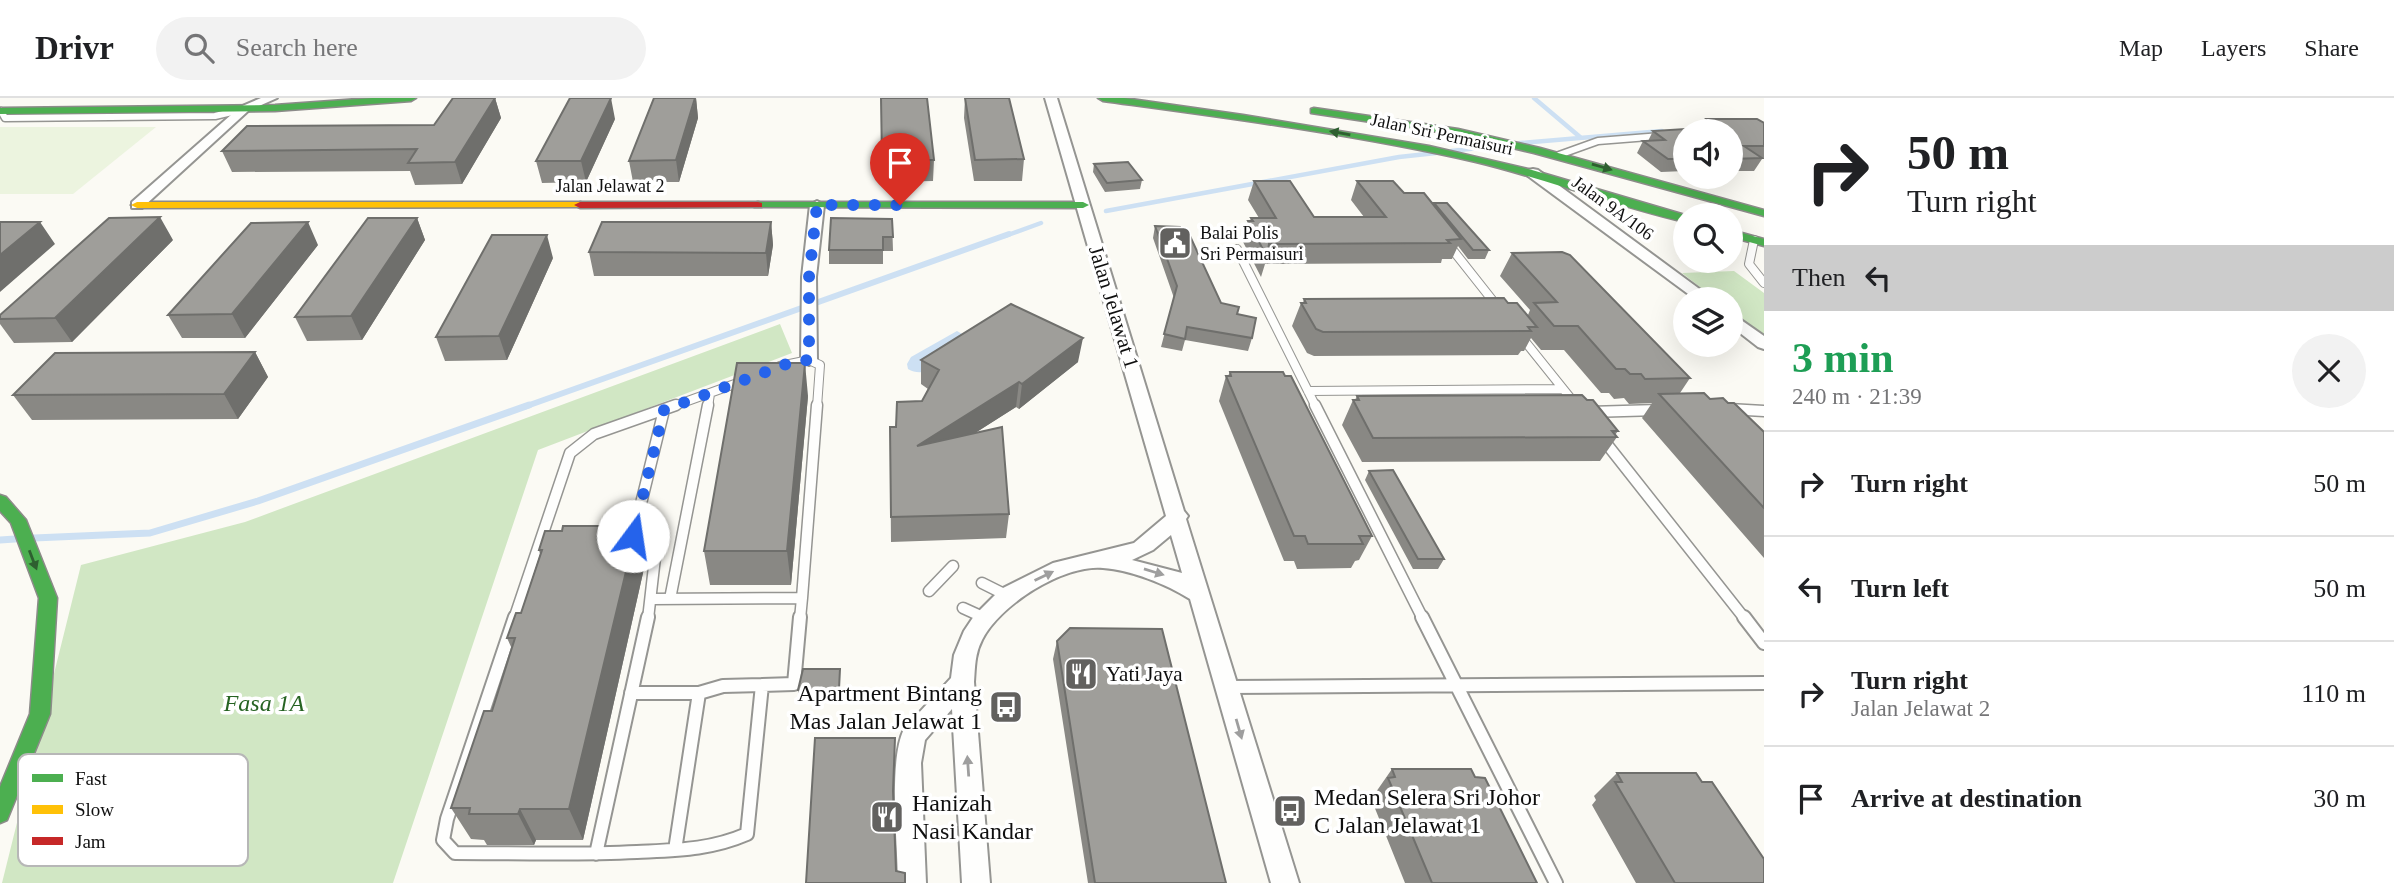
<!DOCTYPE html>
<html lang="en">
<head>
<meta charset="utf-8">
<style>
  :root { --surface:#fff; --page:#f2f2f2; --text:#202124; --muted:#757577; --line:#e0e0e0 }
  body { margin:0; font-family:Georgia,serif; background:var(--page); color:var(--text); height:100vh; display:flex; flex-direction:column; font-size:26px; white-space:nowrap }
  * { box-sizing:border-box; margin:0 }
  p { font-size:23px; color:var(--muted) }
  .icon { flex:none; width:38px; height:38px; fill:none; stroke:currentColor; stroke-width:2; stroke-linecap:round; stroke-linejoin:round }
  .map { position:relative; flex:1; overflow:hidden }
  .sheet { display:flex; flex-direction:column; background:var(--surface); width:630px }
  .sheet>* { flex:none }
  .top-card { background:#fff; color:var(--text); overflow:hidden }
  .fabs { position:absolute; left:1673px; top:21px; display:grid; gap:14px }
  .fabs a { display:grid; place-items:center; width:70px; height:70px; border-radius:50%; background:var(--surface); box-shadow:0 7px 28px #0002; font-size:35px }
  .pin { position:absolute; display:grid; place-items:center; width:60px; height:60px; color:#fff; margin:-72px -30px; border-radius:50% 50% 50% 0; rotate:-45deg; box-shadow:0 0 7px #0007 }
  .pin .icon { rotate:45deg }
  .me { position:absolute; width:77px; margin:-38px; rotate:14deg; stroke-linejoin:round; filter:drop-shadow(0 0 5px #0008) }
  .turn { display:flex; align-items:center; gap:24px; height:147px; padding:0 28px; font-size:32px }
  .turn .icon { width:91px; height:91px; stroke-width:2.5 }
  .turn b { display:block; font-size:49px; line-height:60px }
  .then { display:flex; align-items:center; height:66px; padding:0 28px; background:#0003; gap:14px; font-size:26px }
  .round { display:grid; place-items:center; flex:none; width:74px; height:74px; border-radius:37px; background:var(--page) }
  .summary { display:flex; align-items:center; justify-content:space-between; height:119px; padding:0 28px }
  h1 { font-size:42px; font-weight:600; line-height:52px; color:#1e9e55 }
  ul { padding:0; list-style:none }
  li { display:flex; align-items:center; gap:21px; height:105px; padding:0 28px; border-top:2px solid var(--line) }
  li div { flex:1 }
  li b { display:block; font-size:26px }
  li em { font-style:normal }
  header { display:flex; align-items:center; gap:42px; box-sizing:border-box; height:98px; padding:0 35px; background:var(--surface); border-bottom:2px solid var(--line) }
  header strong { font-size:33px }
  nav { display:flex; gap:38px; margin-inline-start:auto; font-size:24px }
  .search { width:490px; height:63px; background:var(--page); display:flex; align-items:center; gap:18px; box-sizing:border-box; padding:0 24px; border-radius:38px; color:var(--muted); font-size:26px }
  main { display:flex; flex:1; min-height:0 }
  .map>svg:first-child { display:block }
</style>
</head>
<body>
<header>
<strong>Drivr</strong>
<div class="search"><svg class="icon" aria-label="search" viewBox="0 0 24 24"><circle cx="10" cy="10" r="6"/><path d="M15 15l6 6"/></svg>Search here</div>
<nav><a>Map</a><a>Layers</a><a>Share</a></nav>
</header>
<main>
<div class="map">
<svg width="1764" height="785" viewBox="0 0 1764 785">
  <rect width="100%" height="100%" fill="#fbfaf4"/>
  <path fill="#d1e7c4" d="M1734,173L1764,195V240L1731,214V201H1715L1682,175Z
    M780,226L792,255L538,352L393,785H2L81,467L245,424Z"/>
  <path fill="#ecf4df" d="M0,29H156L73,96H0Z"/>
  <path fill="#cde0f3" d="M957,233L974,243C956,255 929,284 908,271L907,266L911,259Z"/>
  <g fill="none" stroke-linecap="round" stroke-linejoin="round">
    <path stroke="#cde0f3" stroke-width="4.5" d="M1534,0L1580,39
      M1520,45L1662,33
      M1451,53L1505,47
      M1106,113L1399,59L1436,55
      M1005,138L1041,125"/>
    <path stroke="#cde0f3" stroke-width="6" d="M524,309L1009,136"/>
    <path stroke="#cde0f3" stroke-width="7" d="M34,440L150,435L258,403L529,307
      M0,442L15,441"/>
    <defs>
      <path id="lane-far3" d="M1,13L5,20L215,18L236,13
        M1559,57L1598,43L1661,38"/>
      <path id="lane-far2" d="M1754,142L1749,166L1764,185
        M1448,146L1497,208
        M1237,151L1316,309
        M1519,236L1576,307
        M780,268L809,262L820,267L817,309
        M1308,293L1563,291
        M671,309L743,283
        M708,309L710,296"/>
      <path id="lane-far1" d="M1315,307L1423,521
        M1729,311L1764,313
        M1589,314L1658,312
        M1602,340L1745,521
        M982,485L1008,498
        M929,493L953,468
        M652,501L802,500L817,307
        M670,501L708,307
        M963,510L985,520
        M514,521L570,355L594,336L676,307
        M648,521L657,442L650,438H633L664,312
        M800,521L802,500"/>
      <path id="lane" d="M515,519L447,721L443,742L455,755C516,755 576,757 637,754C677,752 710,752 747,736L762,587L794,586L800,519
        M1422,519L1556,785
        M1744,519L1764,545
        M1227,589L1764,585
        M631,595H699
        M675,752L699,595L723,588L762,587
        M596,756L648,519"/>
      <path id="street" d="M261,0H277L248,13L142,110H132V104L240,9Z
        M1045,0H1057L1184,413L1188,418L1186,421L1299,785H1271L1190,501C1166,486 1131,472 1103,470C1064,466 999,507 982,542C975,555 975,569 974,584L990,785H962L952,611L925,642L921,665L926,785H898C898,746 888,664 904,631L951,580L954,557L964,533L974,518L1001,491L1053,465L1134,445L1166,418ZM1171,437L1182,475L1132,462L1153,452Z
        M1533,71L1538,72L1713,201H1695L1528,78V72Z
        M817,103L824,107L816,179L817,262L809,267L801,262L802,179L810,107Z
        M1731,215L1764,238V251L1758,249L1731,228Z"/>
      <path id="fast" d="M373,0H416L411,3L275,13L0,16V10L275,7Z
        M1098,0H1124L1243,17L1429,48L1532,72L1685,117V124C1615,108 1547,81 1476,64C1353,36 1228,20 1103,3Z
        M1314,10L1458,31L1540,50L1764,112V118L1534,55L1458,37L1311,15V11Z
        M758,104H1083L1089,107L1083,110L754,109V105Z
        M1731,132L1764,141V148L1731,139Z
        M0,397L6,399L26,422L57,500L50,616L7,722L0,725V689L30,616L39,500L11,425L0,413Z"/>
      <path id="slow" d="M580,104L584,105V109L137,110L131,107L137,104Z"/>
      <path id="jam" d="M758,104L762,105V109L580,110L574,107L580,104Z"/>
    </defs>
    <use href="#lane-far3" stroke="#959592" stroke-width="9"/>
    <use href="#lane-far2" stroke="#959592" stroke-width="10"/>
    <use href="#lane-far1" stroke="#959592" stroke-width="13"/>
    <use href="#lane" stroke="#959592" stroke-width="16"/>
    <use href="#street" stroke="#959592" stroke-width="4"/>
    <use href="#fast" stroke="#8c8b89" stroke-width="3"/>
    <use href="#slow" stroke="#8c8b89" stroke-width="3"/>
    <use href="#jam" stroke="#8c8b89" stroke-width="3"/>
    <use href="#lane-far3" stroke="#fefefd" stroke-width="6"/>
    <use href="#lane-far2" stroke="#fefefd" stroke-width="8"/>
    <use href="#lane-far1" stroke="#fefefd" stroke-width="10"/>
    <use href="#lane" stroke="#fefefd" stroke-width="12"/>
    <use href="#street" fill="#fefefd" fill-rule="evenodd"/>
    <use href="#fast" fill="#4caf50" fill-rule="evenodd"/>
    <use href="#slow" fill="#ffc107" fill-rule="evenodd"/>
    <use href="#jam" fill="#c62828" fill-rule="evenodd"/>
  </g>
  <path fill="#898884" d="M495,0L501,20L462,86L415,87L410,73L232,74L222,53L434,27Z
    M696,0L698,20L679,84H633L629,63Z
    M881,0L934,62L933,83L882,84Z
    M965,0L1024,61L1022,83H974L964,20Z
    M615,21L586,84L542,85L536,63Z
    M1707,21L1764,25V60L1762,61L1754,73H1731V33H1685V73L1661,74L1637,55L1643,43H1648L1653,33L1702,30Z
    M1094,66L1142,82L1140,91L1105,94L1093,74Z
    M1254,83L1314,119H1364L1351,102L1357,83L1404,95L1433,107L1434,105L1489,152L1485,161H1468L1458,148L1452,161H1442L1441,165L1265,166L1261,179L1242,142L1248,123H1250L1251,120H1259L1248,102Z
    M417,120L425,142L362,242L307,243L295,219Z
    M892,121L893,153H883V166H829V152Z
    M771,124L773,147L768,178H594L589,154Z
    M1155,128L1184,138L1221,205L1237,216L1252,240L1248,253L1185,242L1182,253L1161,249L1174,200L1153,140Z
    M173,142L72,244L14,245L0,226V217Z
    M318,147L245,240H182L168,217Z
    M1512,155L1690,280L1680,295L1710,301L1764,334V460L1642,320L1652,305L1629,306L1624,300L1614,301L1609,295H1601L1564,252H1541L1531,240L1524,253H1521L1518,257L1314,258L1307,255L1292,228L1301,205H1303L1304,201L1508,205L1528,217L1530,212L1500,178Z
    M553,160L507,262L445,263L436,239Z
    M255,254L268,279L238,321L32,322L13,297Z
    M921,262L1078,264L1019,311L1016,309L975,335L1009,416L1006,440L891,444L890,329H896L922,303L928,291L921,286Z
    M1230,274L1372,438L1359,462L1355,463L1351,470L1297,471L1294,463H1284L1219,303L1226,278H1228Z
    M808,298L791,487H710L704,453Z
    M1357,298L1587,302L1618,333L1615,337L1617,339L1600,363L1362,364L1342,327L1353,302H1355Z
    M1369,373L1444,461L1438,471H1413L1365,382Z
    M602,432H636L645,466L583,742H536L534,747H487L484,742L471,741L451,710L492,613L512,551L507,540L521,515L540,456L539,452Z
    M1057,543L1226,785H1088L1053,561Z
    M840,571V596L799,597L798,592Z
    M1392,671L1475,679L1537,785H1405L1372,703L1377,696L1376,694Z
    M1617,675L1702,684L1764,785H1636L1592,707L1596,702L1594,698Z"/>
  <path fill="#6f6f6c" d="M495,0L501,20L462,86L455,64Z
    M611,0L615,21L586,84L581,63Z
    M696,0L698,20L679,84L676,62Z
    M160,119L173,142L72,244L55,220Z
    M417,120L425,142L362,242L351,218Z
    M40,124L55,146L0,194V157Z
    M308,124L318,147L245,240L232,216Z
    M771,124L773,147L768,178L766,155Z
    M547,137L553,160L507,262L499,238Z
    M1083,240L1078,264L1019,311L1022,286Z
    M255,254L268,279L238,321L224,296Z
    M805,265L808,298L791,487L787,453Z
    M1019,284L1016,309L917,372V348Z
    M636,432L645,466L583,742L569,711Z
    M520,711L536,742L534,747L518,716Z"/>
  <path fill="#9f9e9a" stroke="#6f6f6c" stroke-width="2" d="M453,0H495L455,64L408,65L417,51L222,53L247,28L434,27Z
    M570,0H611L581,63H536Z
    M654,0H695L676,62L629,63Z
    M881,0H927L934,62H882Z
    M965,0H1009L1024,61L975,62Z
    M1707,21H1757L1764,25V48H1744L1762,60L1731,61V33H1685V61H1668L1643,43L1665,42L1653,33L1718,29Z
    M1128,64L1142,82L1107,85L1094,66Z
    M1254,83H1290L1314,119H1386L1357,83H1393L1404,95H1424L1461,141L1447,142L1450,145L1269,146L1267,159L1248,123H1253L1251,120H1276Z
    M1434,105H1447L1489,152H1473Z
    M160,119L55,220L0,221V217L109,120Z
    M368,120H417L351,218L295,219Z
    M831,120L892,121L893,139H883V152H829Z
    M0,124H40L0,157Z
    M308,124L232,216L168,217L251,125Z
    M602,124H771L766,155L589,154Z
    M1155,128L1180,129L1184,138H1190L1221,205L1239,209L1237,216L1256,220L1252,240L1187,229L1185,241L1164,236L1177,188Z
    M492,137H547L499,238L436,239Z
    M1562,154L1570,157L1690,280L1645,281L1641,276H1630L1625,271H1616L1578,228H1554L1534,205L1557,204L1512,155Z
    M1504,200L1508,205H1517L1537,229H1528L1531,233L1323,234L1316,231L1301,205H1306L1304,201Z
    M1011,206L1083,240L1022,286L1019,284L917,348L1002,329L1009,416L891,419L890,329H896L897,304L922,303L939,272L921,262Z
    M255,254L224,296L13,297L55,255Z
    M737,265H805L787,453H704Z
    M1230,274H1283L1285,278H1291L1372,438H1359L1363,446H1308L1305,438H1294L1226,278H1231Z
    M1704,295L1710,301L1723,300L1728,305H1734L1764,334V410L1659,296Z
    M1582,297L1587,302H1593L1618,333H1612L1617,339L1373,340L1353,302H1359L1357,298Z
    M1393,372L1444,461H1418L1369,373Z
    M563,428H601L600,432H636L569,711H520L518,716H469L470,710H451L484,613H492L515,540H507L516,515H521L542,452H539L545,433H562Z
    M1070,530L1162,531L1226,785H1095L1057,543Z
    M803,571H840L839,591L798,592Z
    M815,640H895L893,693L896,773L905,775V785H806Z
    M1392,671H1471L1475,679L1485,680L1537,785H1432L1388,680L1395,679Z
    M1617,675H1696L1702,684H1712L1764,761V785H1675L1615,684H1622Z"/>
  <defs><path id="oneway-solid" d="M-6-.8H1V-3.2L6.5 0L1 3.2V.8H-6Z" transform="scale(1.75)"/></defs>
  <g fill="#2e5f30">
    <use href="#oneway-solid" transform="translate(1340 35) rotate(-170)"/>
    <use href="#oneway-solid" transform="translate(1602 69) rotate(16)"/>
    <use href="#oneway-solid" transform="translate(33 462) rotate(69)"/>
  </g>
  <g fill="#9e9e9e">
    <use href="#oneway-solid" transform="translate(1154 474) rotate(17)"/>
    <use href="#oneway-solid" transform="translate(1044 478) rotate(-26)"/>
    <use href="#oneway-solid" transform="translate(1239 631) rotate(74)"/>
    <use href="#oneway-solid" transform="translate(968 668) rotate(-94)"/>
  </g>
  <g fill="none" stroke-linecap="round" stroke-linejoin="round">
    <path stroke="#2563eb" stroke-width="12" stroke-dasharray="0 21.6" d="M633,438L664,312L792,264L809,262V179L817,107H900"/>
  </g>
  <defs>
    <symbol id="civic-square" viewBox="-11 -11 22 22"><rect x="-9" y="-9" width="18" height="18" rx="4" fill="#62615f" stroke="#fff"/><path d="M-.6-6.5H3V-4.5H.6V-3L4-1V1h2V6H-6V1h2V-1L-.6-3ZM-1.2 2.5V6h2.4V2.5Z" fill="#fff"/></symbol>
    <symbol id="restaurant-square" viewBox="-11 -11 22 22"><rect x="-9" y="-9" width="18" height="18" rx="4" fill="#62615f" stroke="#fff"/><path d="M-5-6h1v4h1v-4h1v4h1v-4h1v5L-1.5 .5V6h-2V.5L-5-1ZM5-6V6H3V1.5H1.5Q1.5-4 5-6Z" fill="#fff"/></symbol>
    <symbol id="bus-square" viewBox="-11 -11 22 22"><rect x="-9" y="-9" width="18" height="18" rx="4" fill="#62615f" stroke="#fff"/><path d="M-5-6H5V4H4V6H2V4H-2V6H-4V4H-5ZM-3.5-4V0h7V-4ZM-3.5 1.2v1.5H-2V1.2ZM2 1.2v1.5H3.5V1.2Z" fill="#fff"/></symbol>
  </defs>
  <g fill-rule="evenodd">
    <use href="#civic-square" x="1156" y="126" width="38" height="38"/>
    <use href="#restaurant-square" x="1062" y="557" width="38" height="38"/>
    <use href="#bus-square" x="987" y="590" width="38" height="38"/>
    <use href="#bus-square" x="1271" y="694" width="38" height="38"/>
    <use href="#restaurant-square" x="868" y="700" width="38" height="38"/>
  </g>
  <g text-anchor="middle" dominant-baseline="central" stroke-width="7" stroke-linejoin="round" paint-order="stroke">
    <g font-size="18" fill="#0f0f0f" stroke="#fff">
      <text transform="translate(1442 36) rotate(12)">Jalan Sri Permaisuri</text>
      <text x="610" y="88">Jalan Jelawat 2</text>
      <text transform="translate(1613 110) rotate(36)">Jalan 9A/106</text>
    </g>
    <g font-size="18" fill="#0f0f0f" stroke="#fff" text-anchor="start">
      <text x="1200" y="135">Balai Polis<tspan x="1200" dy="21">Sri Permaisuri</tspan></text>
    </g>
    <g font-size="21" fill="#0f0f0f" stroke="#fff">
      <text transform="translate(1114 209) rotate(73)">Jalan Jelawat 1</text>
    </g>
    <g font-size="21" fill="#0f0f0f" stroke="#fff" text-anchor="start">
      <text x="1106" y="576">Yati Jaya</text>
    </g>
    <g font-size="24" fill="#0f0f0f" stroke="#fff" text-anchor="start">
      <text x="982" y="595" text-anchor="end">Apartment Bintang<tspan x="982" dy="28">Mas Jalan Jelawat 1</tspan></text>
      <text x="1314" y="699">Medan Selera Sri Johor<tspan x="1314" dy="28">C Jalan Jelawat 1</tspan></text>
      <text x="912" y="705">Hanizah<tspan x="912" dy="28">Nasi Kandar</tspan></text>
    </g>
    <g font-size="24" font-style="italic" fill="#266322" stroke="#fff">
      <text x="264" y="605">Fasa 1A</text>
    </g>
  </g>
  <rect x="18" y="656" width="230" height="112" rx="10" fill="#fff" stroke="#b7b7b7" stroke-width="2"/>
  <rect x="32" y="676" width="31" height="8" fill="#4caf50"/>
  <rect x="32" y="707" width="31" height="9" fill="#ffc107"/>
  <rect x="32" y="739" width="31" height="8" fill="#c62828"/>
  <g font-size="19" fill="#0f0f0f">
    <text x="75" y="687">Fast</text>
    <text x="75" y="718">Slow</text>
    <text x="75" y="750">Jam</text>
  </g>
</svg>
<div class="fabs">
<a><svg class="icon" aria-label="sound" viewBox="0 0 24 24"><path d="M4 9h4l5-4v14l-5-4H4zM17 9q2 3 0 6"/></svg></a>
<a><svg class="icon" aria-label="search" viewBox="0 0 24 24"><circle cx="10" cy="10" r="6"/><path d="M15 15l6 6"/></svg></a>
<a><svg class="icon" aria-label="layers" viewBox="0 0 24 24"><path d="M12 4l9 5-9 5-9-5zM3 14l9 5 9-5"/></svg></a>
</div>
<div class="pin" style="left:900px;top:107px;background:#d93025"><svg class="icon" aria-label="arrive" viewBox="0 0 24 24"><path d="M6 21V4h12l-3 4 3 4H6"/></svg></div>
<svg class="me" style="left:633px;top:438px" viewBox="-20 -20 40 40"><circle r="19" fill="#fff"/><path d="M0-13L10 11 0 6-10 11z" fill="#2563eb"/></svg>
</div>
<section class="sheet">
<div class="top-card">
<div class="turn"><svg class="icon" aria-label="right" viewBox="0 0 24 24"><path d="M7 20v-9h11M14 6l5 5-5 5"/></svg><div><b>50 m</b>Turn right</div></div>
<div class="then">Then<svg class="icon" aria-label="left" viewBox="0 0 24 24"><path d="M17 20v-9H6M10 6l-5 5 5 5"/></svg></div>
</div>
<div class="summary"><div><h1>3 min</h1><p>240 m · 21:39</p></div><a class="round"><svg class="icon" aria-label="close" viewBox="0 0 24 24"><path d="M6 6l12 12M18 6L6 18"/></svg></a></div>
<ul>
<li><svg class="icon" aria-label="right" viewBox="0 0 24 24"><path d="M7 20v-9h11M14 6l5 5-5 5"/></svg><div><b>Turn right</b></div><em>50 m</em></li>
<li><svg class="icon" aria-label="left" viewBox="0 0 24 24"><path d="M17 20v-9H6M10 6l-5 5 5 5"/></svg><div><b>Turn left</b></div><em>50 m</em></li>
<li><svg class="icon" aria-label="right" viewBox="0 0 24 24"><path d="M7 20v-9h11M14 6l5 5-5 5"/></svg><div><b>Turn right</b><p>Jalan Jelawat 2</p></div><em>110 m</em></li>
<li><svg class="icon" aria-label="arrive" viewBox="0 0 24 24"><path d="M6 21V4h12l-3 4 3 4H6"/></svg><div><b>Arrive at destination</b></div><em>30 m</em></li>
</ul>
</section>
</main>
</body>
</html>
